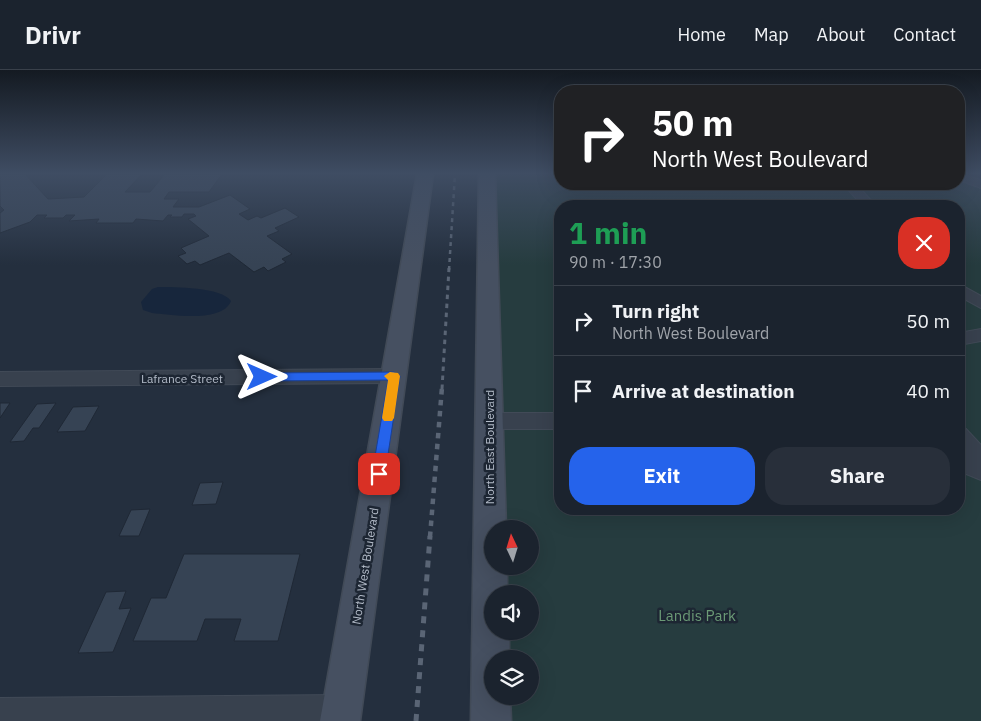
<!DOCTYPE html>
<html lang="en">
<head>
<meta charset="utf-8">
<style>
  :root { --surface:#1b232e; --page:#282f3a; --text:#f1f3f6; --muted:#a0a4aa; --line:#39404a; --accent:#2563eb }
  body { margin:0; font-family:"IBM Plex Sans",sans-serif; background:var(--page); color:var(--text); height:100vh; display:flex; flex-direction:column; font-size:19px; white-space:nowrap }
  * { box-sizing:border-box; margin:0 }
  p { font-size:16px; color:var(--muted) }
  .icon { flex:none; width:28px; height:28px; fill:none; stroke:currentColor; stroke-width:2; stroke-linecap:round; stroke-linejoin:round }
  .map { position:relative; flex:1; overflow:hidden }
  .sheet { position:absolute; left:554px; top:130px; width:411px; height:315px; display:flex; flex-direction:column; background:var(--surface); border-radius:20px; box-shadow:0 5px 20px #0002,0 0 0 1px var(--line) }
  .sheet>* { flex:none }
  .banner { position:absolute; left:554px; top:15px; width:411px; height:105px; border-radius:20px; box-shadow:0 5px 20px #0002,0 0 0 1px var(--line); background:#202124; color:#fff; overflow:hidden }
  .needle { width:32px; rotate:356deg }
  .buttons { position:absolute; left:484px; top:450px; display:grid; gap:10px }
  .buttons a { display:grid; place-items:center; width:55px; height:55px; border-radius:50%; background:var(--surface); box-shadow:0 5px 20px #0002,0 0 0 1px var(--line); font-size:25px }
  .pin { position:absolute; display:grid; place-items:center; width:42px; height:42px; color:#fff; margin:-21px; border-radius:10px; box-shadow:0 2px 8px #0006 }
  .me { position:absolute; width:55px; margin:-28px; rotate:90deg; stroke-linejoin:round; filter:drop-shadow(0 0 4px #0008) }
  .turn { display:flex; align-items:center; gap:18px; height:105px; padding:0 15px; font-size:22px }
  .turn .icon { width:65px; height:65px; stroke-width:2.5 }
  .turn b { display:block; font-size:35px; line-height:42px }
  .round { display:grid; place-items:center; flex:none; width:52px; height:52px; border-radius:20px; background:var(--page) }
  .head { display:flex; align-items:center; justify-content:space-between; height:85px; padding:0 15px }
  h1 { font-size:30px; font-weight:700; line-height:38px; color:#1e9e55 }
  .primary-button { display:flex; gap:10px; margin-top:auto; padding:10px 15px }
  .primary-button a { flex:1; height:58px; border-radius:20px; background:var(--accent); color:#fff; font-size:20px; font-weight:700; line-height:58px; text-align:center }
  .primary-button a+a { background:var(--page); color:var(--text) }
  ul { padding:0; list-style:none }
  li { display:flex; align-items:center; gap:15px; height:70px; padding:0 15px; border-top:1px solid var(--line) }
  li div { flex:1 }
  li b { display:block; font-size:19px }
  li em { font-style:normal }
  header { display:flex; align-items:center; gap:30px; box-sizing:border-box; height:70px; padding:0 25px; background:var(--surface); border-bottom:1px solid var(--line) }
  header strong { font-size:24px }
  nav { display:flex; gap:28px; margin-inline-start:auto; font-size:18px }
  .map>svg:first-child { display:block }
</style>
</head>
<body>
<header>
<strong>Drivr</strong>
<nav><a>Home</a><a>Map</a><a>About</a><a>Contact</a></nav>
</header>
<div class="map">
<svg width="981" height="651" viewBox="0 0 981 651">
  <rect width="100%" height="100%" fill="#242f3e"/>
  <path fill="#263c3f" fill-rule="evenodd" d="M487,104H560V114H959V106L981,114V651H491ZM560,136H959V439H560ZM492,459H530V496H492ZM492,524H530V561H492ZM492,589H530V626H492Z"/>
  <path fill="#17263c" d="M158,217C174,217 222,217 231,231C223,253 171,245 152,243L143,240L141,232L152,219Z"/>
  <path fill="#364354" stroke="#1f2835" d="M0,104H25L48,129L84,127L107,104H142L125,122H150L165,104H222L209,122H169L164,129H179L173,137H199L230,125L250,139L239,144L248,150L257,146L261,148L285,138L299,147L275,158L279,161L267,166L292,184L282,189L286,192L268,201L264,197L254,202L229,183L200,195L195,191L187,194L178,186L186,183L181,178L209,166L188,149L196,146L194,144H184L182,147H170L172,145H168L163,151L136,149L133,153H96L99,149L69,151L75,145H66L63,148H44L47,145H37L30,152L0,163V143L4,140L0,136Z
    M0,333H10L0,348Z
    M56,333L39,358H33L24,371L10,372L37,334Z
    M99,336L85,361L57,362L73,337Z
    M223,412L216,434L192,435L200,413Z
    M150,439L139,466H119L131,440Z
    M184,484H300L278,571H234L241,549H205L197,571H133L151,528H166Z
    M126,521L119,539L131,538L113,582L78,583L106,522Z"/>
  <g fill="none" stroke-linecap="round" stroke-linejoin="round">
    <defs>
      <path id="minor" d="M959,104L981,110V118L959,110Z
        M843,114H856L876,136H863Z
        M959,214L981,226V238L959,226Z
        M981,259V271L959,275V263Z
        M394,299L400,301L403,306L400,311L394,313L0,316V302Z
        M489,343H560V359H489L482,356L479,351L482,346Z
        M959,357L966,359L981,375V410L959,401V383L966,386L959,378Z
        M342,625L352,629L356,639L352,649L347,651H0V628Z"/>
      <path id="secondary" d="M417,104H433L360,651H320Z
        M479,104H495L506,459H492V496H507V524H492V561H509V589H492V626H510L511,651H471Z"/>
    </defs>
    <use href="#minor" stroke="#414a57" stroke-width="2"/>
    <use href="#secondary" stroke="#414a57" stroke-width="3"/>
    <use href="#minor" fill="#38414e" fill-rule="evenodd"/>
    <use href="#secondary" fill="#465061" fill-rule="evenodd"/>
    <path stroke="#5a6575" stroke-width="2.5" stroke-dasharray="4 4" stroke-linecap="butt" d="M449,200L455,104"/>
    <path stroke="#5a6575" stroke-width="3" stroke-dasharray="4.5 4.5" stroke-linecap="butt" d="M442,319L449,198"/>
    <path stroke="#5a6575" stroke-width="4.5" stroke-dasharray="5.5 5.5" stroke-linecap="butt" d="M430,467L442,317"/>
    <path stroke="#5a6575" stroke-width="5" stroke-dasharray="7 7" stroke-linecap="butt" d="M416,651L430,466"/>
  </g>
  <linearGradient id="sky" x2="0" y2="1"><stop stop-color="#141a22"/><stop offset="0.53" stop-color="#3f4d63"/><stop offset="1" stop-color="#3f4d63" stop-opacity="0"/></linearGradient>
  <rect width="981" height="195" fill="url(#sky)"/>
  <path fill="#2563eb" stroke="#184099" d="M394,302L400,306L385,404L383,408L379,410L374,408L372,404L388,310L262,311L256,307L262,303Z"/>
  <path fill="#f59e0b" d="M390,302L398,303L400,306L394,348L392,351H384L382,348L388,310L384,306Z"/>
  <g text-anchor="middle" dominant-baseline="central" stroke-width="5" stroke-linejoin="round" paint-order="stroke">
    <g font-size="12" fill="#b4bcc9" stroke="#1d2633">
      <text x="182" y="308">Lafrance Street</text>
      <text transform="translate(489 377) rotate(-90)">North East Boulevard</text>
      <text transform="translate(365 496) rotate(-81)">North West Boulevard</text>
    </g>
    <g font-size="15" fill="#6b9a76" stroke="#1d2633">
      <text x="697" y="545">Landis Park</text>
    </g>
  </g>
</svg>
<div class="buttons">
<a><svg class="needle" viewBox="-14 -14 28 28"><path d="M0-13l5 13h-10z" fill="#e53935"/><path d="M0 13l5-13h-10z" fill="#a0a4aa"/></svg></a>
<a><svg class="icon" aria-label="sound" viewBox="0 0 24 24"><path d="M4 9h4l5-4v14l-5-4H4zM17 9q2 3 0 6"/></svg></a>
<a><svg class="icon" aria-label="layers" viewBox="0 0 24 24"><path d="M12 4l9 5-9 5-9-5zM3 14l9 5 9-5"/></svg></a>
</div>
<div class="pin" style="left:379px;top:404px;background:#d93025"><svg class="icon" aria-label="arrive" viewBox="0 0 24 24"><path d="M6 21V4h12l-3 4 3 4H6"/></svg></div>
<svg class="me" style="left:262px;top:307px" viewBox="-20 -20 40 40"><path d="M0-17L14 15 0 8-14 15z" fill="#2563eb" stroke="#fff" stroke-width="4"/></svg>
<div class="banner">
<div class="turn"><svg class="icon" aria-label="right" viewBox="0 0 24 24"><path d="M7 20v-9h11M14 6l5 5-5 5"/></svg><div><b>50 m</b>North West Boulevard</div></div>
</div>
<section class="sheet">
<div class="head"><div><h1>1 min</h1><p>90 m · 17:30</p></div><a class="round" style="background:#d93025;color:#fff"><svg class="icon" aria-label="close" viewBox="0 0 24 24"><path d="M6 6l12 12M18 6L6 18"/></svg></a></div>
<ul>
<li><svg class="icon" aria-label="right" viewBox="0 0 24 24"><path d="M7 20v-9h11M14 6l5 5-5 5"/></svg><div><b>Turn right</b><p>North West Boulevard</p></div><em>50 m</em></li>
<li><svg class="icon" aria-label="arrive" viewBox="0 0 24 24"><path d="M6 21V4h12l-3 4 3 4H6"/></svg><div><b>Arrive at destination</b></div><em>40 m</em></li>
</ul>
<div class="primary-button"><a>Exit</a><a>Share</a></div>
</section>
</div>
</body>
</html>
